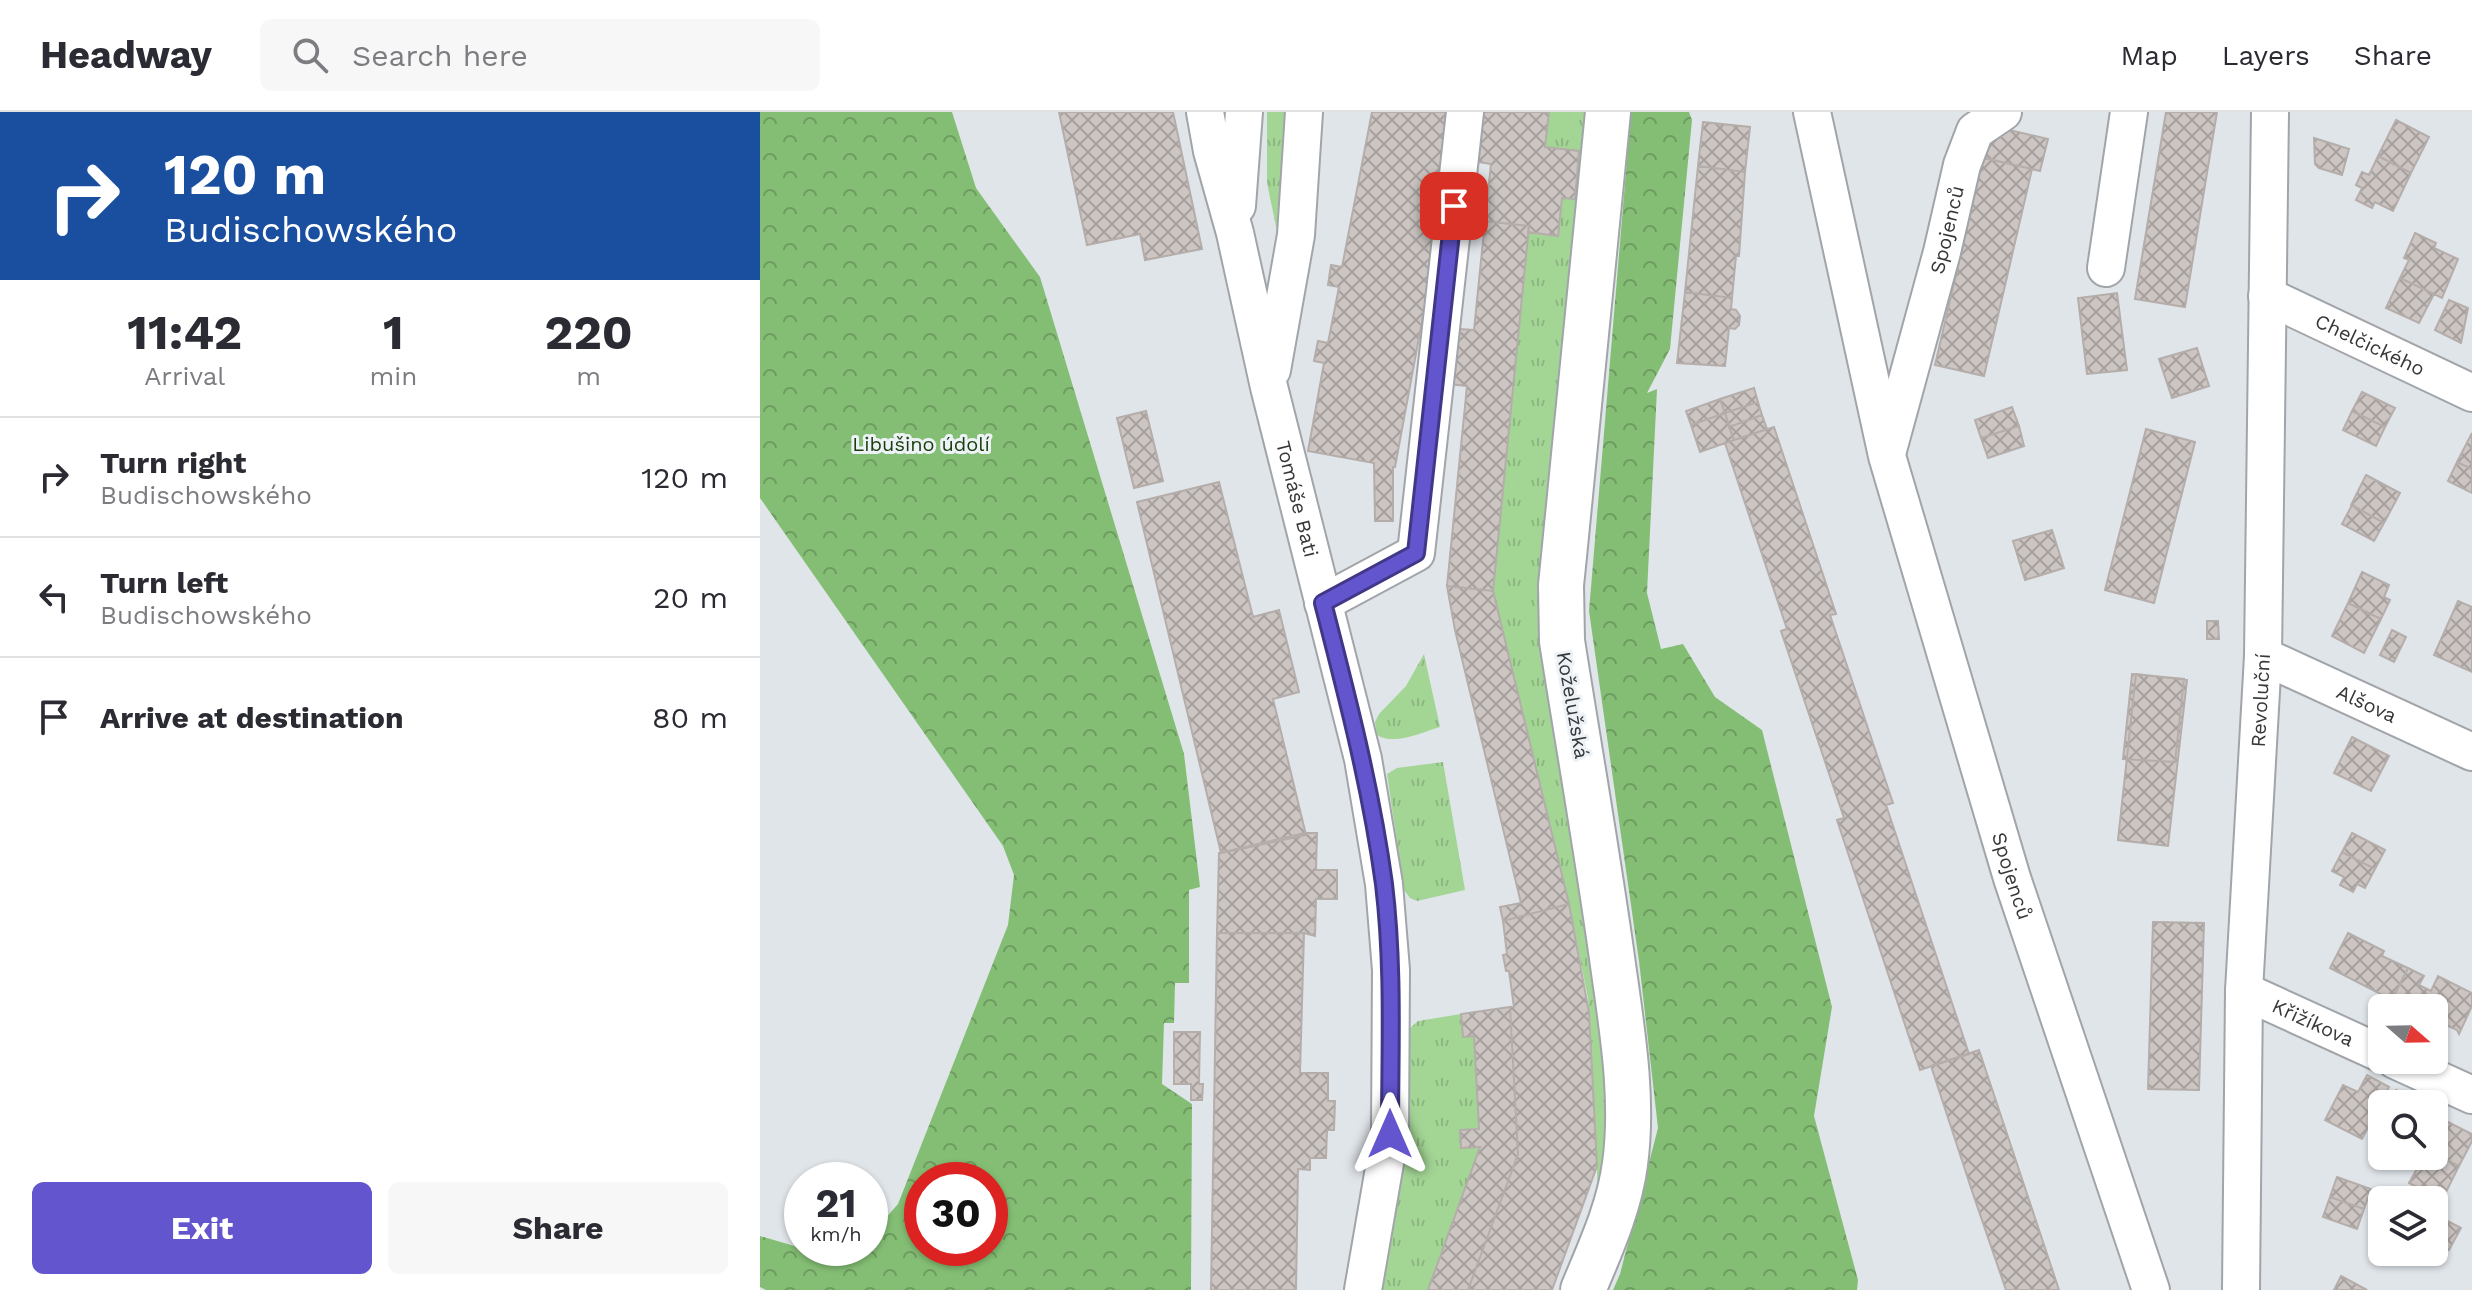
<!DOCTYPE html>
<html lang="en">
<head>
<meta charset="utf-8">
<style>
  :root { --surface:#fff; --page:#f7f7f7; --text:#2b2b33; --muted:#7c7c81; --line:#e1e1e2; --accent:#6255ce }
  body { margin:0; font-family:"Work Sans",sans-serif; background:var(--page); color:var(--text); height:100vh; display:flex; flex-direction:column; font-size:30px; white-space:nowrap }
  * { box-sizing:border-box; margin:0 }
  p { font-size:26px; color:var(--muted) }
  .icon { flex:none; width:44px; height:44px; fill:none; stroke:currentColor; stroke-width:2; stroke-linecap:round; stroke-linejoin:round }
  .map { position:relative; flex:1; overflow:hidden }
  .panel { display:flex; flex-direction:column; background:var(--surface); width:760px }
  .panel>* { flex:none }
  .guide { background:#1a4fa0; color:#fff; overflow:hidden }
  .needle { width:52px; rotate:110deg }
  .controls { position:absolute; left:1608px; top:882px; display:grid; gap:16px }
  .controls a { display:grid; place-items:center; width:80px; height:80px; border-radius:12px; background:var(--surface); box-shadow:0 2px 6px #0004; font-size:40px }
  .speed { position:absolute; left:24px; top:1050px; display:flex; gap:16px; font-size:40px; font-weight:700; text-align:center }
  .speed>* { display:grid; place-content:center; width:104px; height:104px; border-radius:50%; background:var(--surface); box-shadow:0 2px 6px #0004; line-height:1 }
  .speed small { font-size:20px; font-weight:400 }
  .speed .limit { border:12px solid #d22; background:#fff; color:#111 }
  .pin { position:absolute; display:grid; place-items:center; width:68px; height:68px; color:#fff; margin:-34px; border-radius:16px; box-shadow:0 4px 12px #0006 }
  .me { position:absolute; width:88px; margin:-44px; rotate:0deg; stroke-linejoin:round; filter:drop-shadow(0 0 6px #0008) }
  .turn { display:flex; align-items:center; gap:28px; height:168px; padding:0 32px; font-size:36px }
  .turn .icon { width:104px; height:104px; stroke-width:2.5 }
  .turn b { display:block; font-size:56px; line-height:68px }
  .eta { display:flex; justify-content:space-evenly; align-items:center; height:136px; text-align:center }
  .eta b { font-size:48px; font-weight:700; line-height:56px }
  .button { display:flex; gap:16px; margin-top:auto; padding:16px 32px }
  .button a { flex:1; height:92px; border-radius:12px; background:var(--accent); color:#fff; font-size:32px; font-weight:700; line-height:92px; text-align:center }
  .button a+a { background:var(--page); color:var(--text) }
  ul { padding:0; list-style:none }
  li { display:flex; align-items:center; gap:24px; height:120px; padding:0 32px; border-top:2px solid var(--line) }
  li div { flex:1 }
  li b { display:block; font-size:30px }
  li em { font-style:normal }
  header { display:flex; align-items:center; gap:48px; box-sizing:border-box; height:112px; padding:0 40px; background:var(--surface); border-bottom:2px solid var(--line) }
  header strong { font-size:38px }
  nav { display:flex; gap:44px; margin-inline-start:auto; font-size:28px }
  .search { width:560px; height:72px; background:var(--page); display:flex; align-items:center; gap:20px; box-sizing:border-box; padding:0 28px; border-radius:12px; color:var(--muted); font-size:30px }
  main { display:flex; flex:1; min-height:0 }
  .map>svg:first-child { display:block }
</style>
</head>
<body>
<header>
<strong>Headway</strong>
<div class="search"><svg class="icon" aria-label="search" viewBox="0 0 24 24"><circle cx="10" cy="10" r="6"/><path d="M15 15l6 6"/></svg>Search here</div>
<nav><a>Map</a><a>Layers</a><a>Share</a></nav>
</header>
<main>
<section class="panel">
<div class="guide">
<div class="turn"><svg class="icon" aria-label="right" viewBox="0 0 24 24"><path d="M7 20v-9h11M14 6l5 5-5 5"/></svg><div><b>120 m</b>Budischowského</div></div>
</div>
<div class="eta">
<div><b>11:42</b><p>Arrival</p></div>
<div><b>1</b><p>min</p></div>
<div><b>220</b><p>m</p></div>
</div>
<ul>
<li><svg class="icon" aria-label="right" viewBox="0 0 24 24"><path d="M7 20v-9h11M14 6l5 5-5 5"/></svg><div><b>Turn right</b><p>Budischowského</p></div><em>120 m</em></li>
<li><svg class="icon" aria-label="left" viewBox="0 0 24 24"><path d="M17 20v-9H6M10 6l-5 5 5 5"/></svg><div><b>Turn left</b><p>Budischowského</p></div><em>20 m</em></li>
<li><svg class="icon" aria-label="arrive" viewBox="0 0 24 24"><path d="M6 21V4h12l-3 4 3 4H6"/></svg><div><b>Arrive at destination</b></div><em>80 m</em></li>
</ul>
<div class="button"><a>Exit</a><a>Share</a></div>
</section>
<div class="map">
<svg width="1712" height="1178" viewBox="0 0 1712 1178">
  <defs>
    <pattern id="grass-tufts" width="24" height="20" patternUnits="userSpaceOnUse" patternTransform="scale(2)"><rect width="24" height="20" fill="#a3d595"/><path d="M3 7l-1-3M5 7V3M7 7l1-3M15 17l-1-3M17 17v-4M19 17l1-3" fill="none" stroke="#8db781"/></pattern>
    <pattern id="forest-crowns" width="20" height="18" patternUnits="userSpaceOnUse" patternTransform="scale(2)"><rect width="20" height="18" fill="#84be74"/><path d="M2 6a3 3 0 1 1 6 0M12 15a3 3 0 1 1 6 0" fill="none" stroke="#6d9b60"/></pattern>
    <pattern id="building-cross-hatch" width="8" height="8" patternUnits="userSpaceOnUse" patternTransform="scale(2)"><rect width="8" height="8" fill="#ccc5c2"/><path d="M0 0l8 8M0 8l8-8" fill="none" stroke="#a6a19f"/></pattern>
  </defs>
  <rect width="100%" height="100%" fill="#e0e5ea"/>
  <path fill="url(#grass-tufts)" d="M507,0H526L519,129L507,71Z
    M789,0H848L806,500L857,852L839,1155L837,1054L828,886L809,792L733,479L768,120L798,124L802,86L815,87L819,40L785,35Z
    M664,542L680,615C662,620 635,634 617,623L615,610L619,602L646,574Z
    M683,650L705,778L657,789L650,786L644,778L627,662L637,656Z
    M701,902L703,925L714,924L719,1017L700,1018L701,1035H720L668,1178H621L648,918L658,909Z"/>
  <path fill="url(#forest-crowns)" fill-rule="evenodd" d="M0,0H192L216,76L280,165L424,642L440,775L429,778V871H415L414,911H404L402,972L432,992L431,1178H6L0,1175V1124L65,1143L93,1136H110V1124L138,1092L248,813L254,763L243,734L0,386ZM162,1068H230V1136H162Z
    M871,0H929L932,8L910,237L887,281L897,277L887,481L901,537L923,532L955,585L1002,618L1072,895L1054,1004L1098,1168L1097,1178H853L860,1162L898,1016L879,849L829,499Z"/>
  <path fill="url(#building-cross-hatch)" stroke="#b4adaa" stroke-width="2" d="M299,0H413L442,137L385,148L380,122L327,133Z
    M612,0H696L681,107L635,355H633V409H615L614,351L548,339L564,251L554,249L558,229L568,231L579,175L568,173L571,153L582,155Z
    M723,0H789L785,35L819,39L815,87L802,86L798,124L768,120L769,114L725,109L731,52L718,50Z
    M1406,0H1457L1425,195L1375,187Z
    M1636,8L1669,25L1651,61L1618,44Z
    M943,10L990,15L985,60L938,54Z
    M1232,14L1288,27L1280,59L1225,46Z
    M1554,26L1589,37L1582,63L1559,56L1555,52Z
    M1618,44L1651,61L1633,99L1615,90L1612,96L1596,88L1602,76L1596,73L1602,60L1609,63Z
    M1223,46L1272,57L1224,264L1175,253Z
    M938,54L985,60L979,144H976L972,186L925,180Z
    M725,109L769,114L733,479L687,474L707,274L688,272L692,232H698L700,217L714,218Z
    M1655,121L1676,131L1674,136L1698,147L1682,186L1640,166L1649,148L1644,146Z
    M1640,166L1674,182L1659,211L1626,196Z
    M925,180L972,186L971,197L976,198L980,204L979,213L975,217L969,216L965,254L917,251Z
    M1357,181L1367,258L1327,262L1318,186Z
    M1689,188L1708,196L1701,231L1675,218Z
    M1437,236L1449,274L1412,286L1399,247Z
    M994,276L998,290L965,301L960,287Z
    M1602,280L1635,296L1625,315L1592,299Z
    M960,287L965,301L931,313L926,299Z
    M998,290L1002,303L969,315L965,301Z
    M1252,295L1259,314L1221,326L1215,308Z
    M386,299L403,369L374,376L357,306Z
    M1592,299L1625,315L1616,334L1583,318Z
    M965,301L974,328L940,340L931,313Z
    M1002,303L1007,317L974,328L969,315Z
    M1259,314L1264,334L1228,346L1221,326Z
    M1014,315L1076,502L1070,503L1133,691L1126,693L1209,942L1160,958L1077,708L1084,706L1021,519L1027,517L965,331Z
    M1386,317L1435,330L1394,491L1345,478Z
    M1712,321V357L1697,350Z
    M1697,350L1712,357V381L1688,369Z
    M1606,363L1640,381L1624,411L1591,393Z
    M459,370L493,505L519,498L539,580L513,587L546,723L461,741L377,390Z
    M1592,393L1624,411L1614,429L1582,412Z
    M1292,418L1304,456L1265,468L1253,429Z
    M1602,460L1629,473L1624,485L1630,488L1621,507L1588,491Z
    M687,474L733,479L809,792L743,809L740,795L761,791L695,518Z
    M1698,489L1712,495V560L1674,543Z
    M1588,491L1621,507L1604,541L1572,524Z
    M1447,509H1458L1459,527H1447Z
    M1632,518L1646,525L1634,550L1620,543Z
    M1372,562L1424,567L1415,650L1363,647Z
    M1376,562L1427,568L1408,734L1358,728Z
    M1592,625L1629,644L1611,679L1574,661Z
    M545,721H557L556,758H577V787H556L555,824L544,821H457L459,741Z
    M1592,721L1625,738L1615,757L1582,740Z
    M1582,740L1615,757L1605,776L1597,772L1593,780L1580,773L1584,765L1572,759Z
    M809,792L829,901L837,1054L792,1178H708L758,1042L750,895H754L749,859H746L743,843L747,842L743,809Z
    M1393,810L1444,811L1439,978L1388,977Z
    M457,821H544L540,961H568V989H575L574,1018H567L566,1046H550V1058L538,1057L536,1178H451Z
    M1588,821L1624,839L1622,844L1648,856L1632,888L1570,856Z
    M1648,856L1664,864L1659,873L1671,879L1678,864L1712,881V894L1699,922L1697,918L1674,907V896H1646L1632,888Z
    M750,895L758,1042L708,1178H668L720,1035L701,1036L700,1018L719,1017L714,924L703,925L701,902Z
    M414,920H440L439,972H443L442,988H431V972H414Z
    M1219,938L1299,1178H1246L1212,1079L1171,954Z
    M1607,963L1629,975L1602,1027L1565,1008L1583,973L1598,980Z
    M1636,978L1659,989L1658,992H1630Z
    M1682,1007L1712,1022V1029L1699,1054L1674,1042V1023Z
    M1674,1042L1699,1054L1682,1088L1649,1071L1664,1044H1674Z
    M1577,1065L1611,1077L1604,1097L1570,1085Z
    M1570,1085L1604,1097L1597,1117L1563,1105Z
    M1676,1103L1701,1116L1689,1138L1674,1130Z
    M1581,1164L1607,1178H1574Z"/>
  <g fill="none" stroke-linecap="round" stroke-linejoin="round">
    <defs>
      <g id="street">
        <path id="s1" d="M445,0L452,39L475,121L509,275L603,647L624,772L631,858L630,1022L603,1178"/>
        <path id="s2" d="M1052,0L1127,344L1252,766L1391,1178"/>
        <path d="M477,94L484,0"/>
        <path d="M1346,156L1369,0"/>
        <path id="s3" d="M1507,184L1712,281"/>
        <path d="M512,258L536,123L544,0"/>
        <path id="s4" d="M1128,338L1182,140L1202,53L1215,19L1243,0"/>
        <path d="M563,491L656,441L705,0"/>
        <path id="s5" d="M1503,544L1712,640"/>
        <path id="s6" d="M1484,879L1622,942"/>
        <path d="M1635,948L1712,983"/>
        <path id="s7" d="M1481,1178L1484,879L1503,544L1510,0"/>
      </g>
      <path id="secondary" d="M823,1178C840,1137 859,1097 865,1052C874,987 862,917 853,853C838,744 819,637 802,529L801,473L804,444L848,0"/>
    </defs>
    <use href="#street" stroke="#a1a5aa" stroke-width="40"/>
    <use href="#secondary" stroke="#a1a5aa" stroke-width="48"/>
    <use href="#street" stroke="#fff" stroke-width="36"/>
    <use href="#secondary" stroke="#fff" stroke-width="44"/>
  </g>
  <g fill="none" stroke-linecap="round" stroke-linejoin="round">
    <defs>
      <path id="route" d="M630,1022C630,939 634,855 624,772C611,676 587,584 563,491L656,441L694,94"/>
    </defs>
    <use href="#route" stroke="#403786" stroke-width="20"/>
    <use href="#route" stroke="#6255ce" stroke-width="14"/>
  </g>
  <g text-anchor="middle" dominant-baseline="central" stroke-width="6" stroke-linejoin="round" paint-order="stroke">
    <g font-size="20" fill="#363739" stroke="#edf2f7">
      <text stroke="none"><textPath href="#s4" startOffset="228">Spojenců</textPath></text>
      <text stroke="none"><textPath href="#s3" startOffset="114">Chelčického</textPath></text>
      <text stroke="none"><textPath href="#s1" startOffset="398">Tomáše Bati</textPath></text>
      <text stroke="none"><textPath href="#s7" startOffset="590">Revoluční</textPath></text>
      <text stroke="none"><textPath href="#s5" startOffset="114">Alšova</textPath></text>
      <text transform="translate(813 593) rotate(80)">Koželužská</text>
      <text stroke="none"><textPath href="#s2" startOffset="790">Spojenců</textPath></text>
      <text stroke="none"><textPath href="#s6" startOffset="76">Křižíkova</textPath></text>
    </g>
    <g font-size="20" fill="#173d0a" stroke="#edf2f7">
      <text x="161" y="332">Libušino údolí</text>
    </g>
  </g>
</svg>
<div class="controls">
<a><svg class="needle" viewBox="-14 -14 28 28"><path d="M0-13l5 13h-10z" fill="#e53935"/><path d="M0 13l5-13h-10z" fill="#7c7c81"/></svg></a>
<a><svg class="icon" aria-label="search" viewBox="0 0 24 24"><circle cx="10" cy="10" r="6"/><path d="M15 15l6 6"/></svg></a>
<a><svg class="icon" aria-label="layers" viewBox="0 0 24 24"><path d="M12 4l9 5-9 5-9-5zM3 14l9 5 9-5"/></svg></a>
</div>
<div class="speed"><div>21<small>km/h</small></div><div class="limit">30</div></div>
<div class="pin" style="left:694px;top:94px;background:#d93025"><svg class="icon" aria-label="arrive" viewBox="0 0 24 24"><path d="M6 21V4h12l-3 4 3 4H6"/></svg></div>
<svg class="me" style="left:630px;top:1022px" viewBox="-20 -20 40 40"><path d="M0-17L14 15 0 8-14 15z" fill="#6255ce" stroke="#fff" stroke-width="4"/></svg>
</div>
</main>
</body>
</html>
